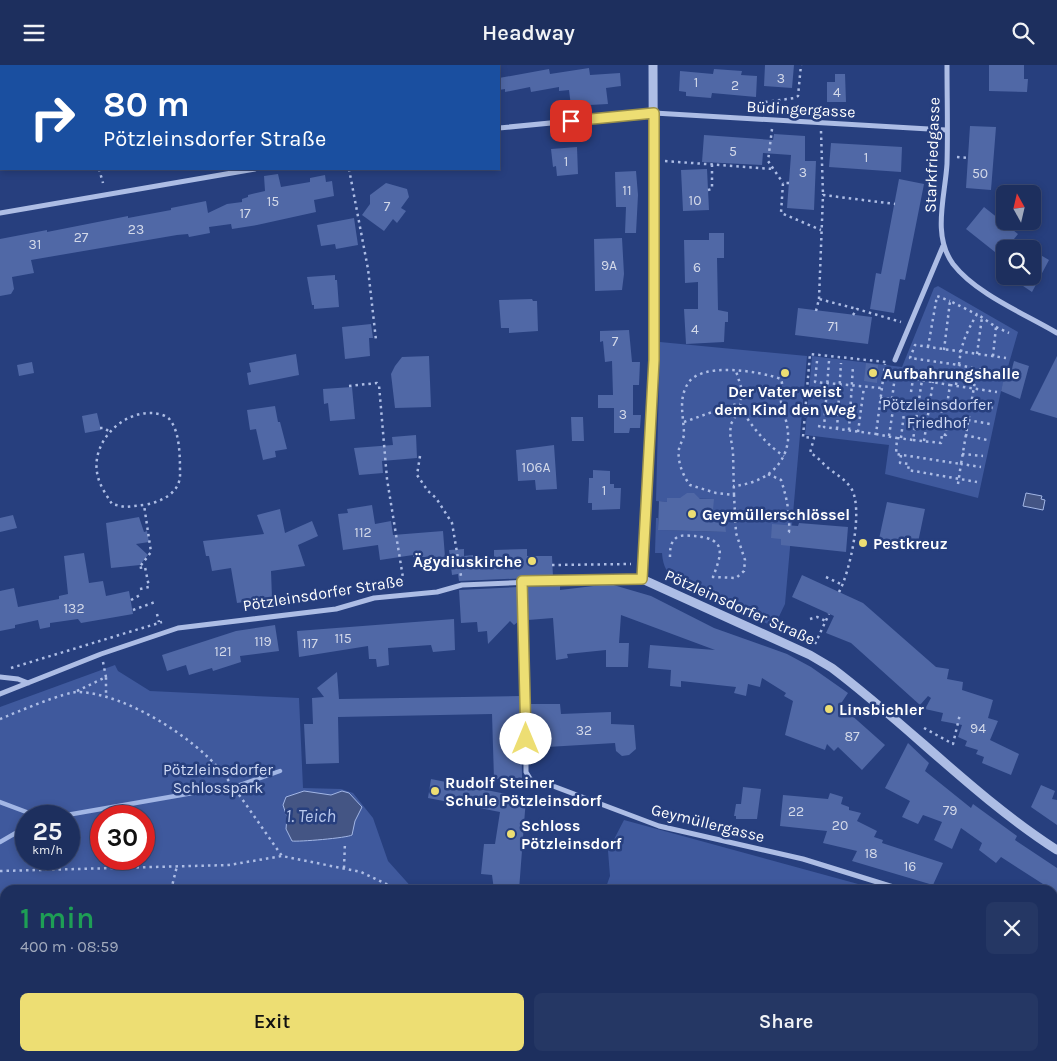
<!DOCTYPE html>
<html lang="en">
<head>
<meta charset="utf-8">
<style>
  :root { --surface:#1d2f5e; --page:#253764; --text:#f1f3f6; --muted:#a0a9bc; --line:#3b4a73; --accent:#edde73 }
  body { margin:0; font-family:Karla,sans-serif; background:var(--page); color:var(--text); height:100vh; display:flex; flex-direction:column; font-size:19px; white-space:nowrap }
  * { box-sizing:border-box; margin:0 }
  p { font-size:16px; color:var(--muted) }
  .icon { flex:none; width:28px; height:28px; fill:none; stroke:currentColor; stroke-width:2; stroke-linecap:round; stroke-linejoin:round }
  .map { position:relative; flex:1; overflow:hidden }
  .details { position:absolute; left:0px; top:820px; width:1058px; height:176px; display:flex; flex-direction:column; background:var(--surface); border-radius:15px 15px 0 0; box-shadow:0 2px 8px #0003,0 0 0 1px var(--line) }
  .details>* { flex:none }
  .hud { position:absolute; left:0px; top:0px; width:500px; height:105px; box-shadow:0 2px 8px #0003,0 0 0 1px var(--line); background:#1a4fa0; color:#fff; overflow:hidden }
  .needle { width:32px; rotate:352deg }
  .controls { position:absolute; left:996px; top:120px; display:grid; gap:10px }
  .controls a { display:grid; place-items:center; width:45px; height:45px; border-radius:8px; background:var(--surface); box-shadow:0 2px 8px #0003,0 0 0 1px var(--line); font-size:25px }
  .speed { position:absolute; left:15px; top:740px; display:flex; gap:10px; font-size:25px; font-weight:700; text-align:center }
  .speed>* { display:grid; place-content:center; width:65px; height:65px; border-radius:50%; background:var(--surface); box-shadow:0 2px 8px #0003,0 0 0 1px var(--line); line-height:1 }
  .speed small { font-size:12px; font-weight:400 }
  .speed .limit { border:8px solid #d22; background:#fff; color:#111 }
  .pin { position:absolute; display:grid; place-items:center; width:42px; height:42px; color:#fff; margin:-21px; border-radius:10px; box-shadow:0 2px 8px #0006 }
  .me { position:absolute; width:55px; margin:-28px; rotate:0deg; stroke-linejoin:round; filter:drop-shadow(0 0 4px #0008) }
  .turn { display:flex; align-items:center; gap:18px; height:105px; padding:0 20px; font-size:22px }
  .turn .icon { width:65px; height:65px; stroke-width:2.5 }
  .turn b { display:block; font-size:35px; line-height:42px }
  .round { display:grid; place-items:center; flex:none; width:52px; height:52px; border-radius:8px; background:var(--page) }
  .overview { display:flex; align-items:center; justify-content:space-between; height:85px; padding:0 20px }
  h1 { font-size:30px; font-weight:600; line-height:38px; color:#1e9e55 }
  .button { display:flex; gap:10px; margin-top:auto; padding:10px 20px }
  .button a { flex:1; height:58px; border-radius:8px; background:var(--accent); color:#111; font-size:20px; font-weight:600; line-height:58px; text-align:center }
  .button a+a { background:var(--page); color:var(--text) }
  header { display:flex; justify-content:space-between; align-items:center; height:65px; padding:0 20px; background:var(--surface); font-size:22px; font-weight:600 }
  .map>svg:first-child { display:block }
</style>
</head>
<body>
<header><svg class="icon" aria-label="menu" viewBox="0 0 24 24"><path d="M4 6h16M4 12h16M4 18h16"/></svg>Headway<svg class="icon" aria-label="search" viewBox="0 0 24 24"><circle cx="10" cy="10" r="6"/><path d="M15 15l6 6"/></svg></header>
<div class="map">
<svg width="1057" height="996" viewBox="0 0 1057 996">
  <rect width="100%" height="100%" fill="#273f7e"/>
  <path fill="#3f599d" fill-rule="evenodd" d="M938,221L1018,267L1001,326L978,433L885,409L889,380L805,370L812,291L902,302L934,223Z
    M660,277L807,291L785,539L774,562L679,517C667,509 663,502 662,488H655L656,453H658V464L660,465L726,467L725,445H713V434L667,433V437L656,436Z
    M115,600L118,606L150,626L299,633L303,723L341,724L353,728L373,753L388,796L414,825H5V991H1052L1053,879L1057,881V996H0V642ZM26,751H69V794H26ZM101,751H144V794H101Z
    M624,755L869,822L879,825H605L610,811L608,786Z"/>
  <path fill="#445584" stroke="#a2b6e5" d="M1026,428L1042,431L1041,434L1045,435L1043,445L1023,441Z
    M304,726L331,730L342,726L349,728L362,742L355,756L352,770C347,773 298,777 292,776L286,764L287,752L283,740L286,732Z"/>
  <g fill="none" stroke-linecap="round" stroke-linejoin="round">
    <path stroke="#a2b6e5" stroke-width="4.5" d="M237,721L280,706
      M0,737L37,751
      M61,751L227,722
      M0,777L26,762"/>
  </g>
  <path fill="#5068a6" d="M765,0H794L792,23L764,21Z
    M989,0H1024V14H1028L1027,27L989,26Z
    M589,3L590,10L620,8L621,21L606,23L608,39L571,41L569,25L559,26V22L531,27L530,22L505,27V24L499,25V13L549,4L550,9Z
    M714,4L742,6L741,10L757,11L756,32L712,28L711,33L686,31V27L679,26L680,6L713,9Z
    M835,9H845L846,37H827V17H835Z
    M970,61L996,62L991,125L966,123Z
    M774,69L805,71V96H816L814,145L787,143L791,90L763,88L762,100L702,97L704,70L773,75Z
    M831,78L902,82L901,107L829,102Z
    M577,82L578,109L557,111L556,101L553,102L551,84Z
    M707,104L709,145L683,146L681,105Z
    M636,106L638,130L636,168H625L626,142H616L615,107Z
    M278,109L281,122L310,117V113L325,110L326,117L332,116L334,131L314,135L316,147L257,160L232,164L231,159L209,162L210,168L189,172L188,169L177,170L31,195L34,208L12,212L14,224L11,229L0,231V174L47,165V167L128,151V153L171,145V143L206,136L208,148L227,139L242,137V134L248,132V130L265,126L264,111Z
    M899,114L924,119L905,215L900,214L894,248L870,244L876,208L881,209Z
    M386,118L407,124L409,132L401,143L406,146L397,158L393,154L384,166L362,150L370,139V130Z
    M984,142L1018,169L1014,174L1030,184H1005L1000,191L966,164Z
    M354,153L358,180L336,184L335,179L321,181L317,160Z
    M709,168H724V193H717L718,245L728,247V257H725L724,277L686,279L684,244H698V217L685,218L684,175H709Z
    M622,173L624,209L622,225L595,226L594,174Z
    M1032,185L1049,195L1032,227L1008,211H1032Z
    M335,210V215H337L339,242L314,244V240H312L307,212Z
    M532,234L533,236H537L538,266L509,268V263H501L499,235Z
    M798,243L872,252L868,279L795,270Z
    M371,259L373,273H369L370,291L345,294L342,262Z
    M629,265L632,297H640L639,320H633V350H641L640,363H630L629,368H614V343H598V330H613L612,296L605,297L603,276L600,277V266Z
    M296,289L299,310L249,320L247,308L251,307L249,298Z
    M429,291L431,342L395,343L391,309L395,301L402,292Z
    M1057,291V353L1030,345Z
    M1014,296L1029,301L1020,334L1001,326L1005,309L1010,311Z
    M32,297L34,308L19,311L17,300Z
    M866,298L878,300L877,318L864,316Z
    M352,322L355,354L330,356L328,338L324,339L323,324Z
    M275,341L278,357H280L287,384L275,386L276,392L263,395L256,364L250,365L247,345Z
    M97,348L101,365L85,368L82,351Z
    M571,352H583L584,376H572Z
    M416,370L417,393L382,396L383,408L359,410L354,383L393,380L392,372Z
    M554,380L557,424L536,425L535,415L518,416L516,385Z
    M593,405L610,406V419H614V423H621L620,444L592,445V438H588L589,417V413H593Z
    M687,428H694L700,434H714L713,445H725L726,467L658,465L659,436L667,437V433H680Z
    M887,437L925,444L917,482L913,481V484L882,478V475L879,474Z
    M372,440L375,459L391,456L393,470L443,466L445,492H413V490L380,495L378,480L343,485L338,449L348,448L347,444Z
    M280,444L285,468L312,456L318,471L298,480L305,501L271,506L272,533L237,538L231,503L212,506L209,491H206L203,476L264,469L257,450Z
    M13,450L17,463L0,467V453Z
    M139,452L144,467L147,466L149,477L136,479L148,490L140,500L111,503L106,458Z
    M799,458L848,462L846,487L781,480V474L771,473L772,459L798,461Z
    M464,484V491L473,490L474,495L494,494V485L527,484V491H552L553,512L459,516L458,509L452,510L449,485Z
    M84,488L89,518L103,516L106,531L129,526L133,549L81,558L78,554L50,558V562L40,564L38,555L15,560V563L0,566V526L14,523L18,542L59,534V531L68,529L64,491Z
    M802,510L863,538L936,602L949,604L947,614L963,617L962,625L993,635L988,653L998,656L990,675L1019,689L1011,710L982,698L984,692L976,689L978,685L965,681L967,676L958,672L962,660L941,656L943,648L925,644L931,633L928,631L920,640L851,578L826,568L834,551L792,532Z
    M610,519L651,531L714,563L787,589L811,602L848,628L840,640L885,680L862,705L838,682L834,686L827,679L825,685L785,670L793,636L784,631L786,628L762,613L760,622L748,619L746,631L734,628L736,622L681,616V622L670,621L671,605L648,603L650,580L715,585L621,550L619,578H629L628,602H606V585L567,589L568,593L556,595L553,553L528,555L527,522L560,521V525Z
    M518,522L519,556L514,560L510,556L488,579L487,566L478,567L477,557L461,558L459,525Z
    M454,554L455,585L433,587L431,580L388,583L389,600L377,602L376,594H369L368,581L299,592L297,566Z
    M275,560L279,586L240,591L241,597L213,606L212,603L189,610L186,600L167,606L162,590L236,566Z
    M337,607L339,634L521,631L522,713L494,714L492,649L338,652L339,698L306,699L304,659H313L312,633L324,632L317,623Z
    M530,639H560L561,649L611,647V659L634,660L636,684L629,690L622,691L616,686L615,678L530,683Z
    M908,678L929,698L925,706L971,743L973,739L1017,771L1015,775L1057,803V828L1001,792L996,798L979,785L982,778L961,763L952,784L934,775L942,757L923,750L918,759L902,752L910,736L885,723Z
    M431,714L526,733L519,825H494L492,810L481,809L484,779H495L500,747L428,733Z
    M1041,720L1055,726L1052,734L1057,735V760L1031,742Z
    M743,722L761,724L757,754H736V751H734L736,739H741Z
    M830,728L843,732L841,739L849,742V745L861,748L857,756L877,766L874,772L883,775L882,778L943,798L933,820L852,796L857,786L823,778L827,766L780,761L783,730L828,734Z"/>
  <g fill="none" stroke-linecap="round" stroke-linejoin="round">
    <path stroke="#adbde5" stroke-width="2.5" stroke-dasharray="2.5 4" stroke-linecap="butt" d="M765,37L795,33L798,31L801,0
      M772,64L768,96L783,118
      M821,66L823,130
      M957,92L968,93
      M665,96L773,104
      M99,104L103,118
      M349,104L368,204L376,275
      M789,118H783L781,148L821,165
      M708,125L712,124V99
      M819,234L823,130L895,139
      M816,246L819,234L857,244
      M853,250L857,244L901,257
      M996,262L1009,268
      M928,282L937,231L950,236
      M944,285L950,236L976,249
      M977,289L982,252
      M993,291L996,262L977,249C966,268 961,279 959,300L910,293L915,280L1006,293
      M817,296L815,317L881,323
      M829,296L824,362L876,369L885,299
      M950,320L997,327
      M956,320L959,300L977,304
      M349,321L377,318L379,320L387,414L404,519
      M911,327L913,314
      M880,333L892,334V338L946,347L950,320L884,309
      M892,334L895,311
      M971,339L993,343
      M740,343C753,362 764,378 784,391
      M968,355L990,359
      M684,357L732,340L740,339
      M818,361L824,362
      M100,363H104L110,367
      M837,364L841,298
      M849,365L853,301
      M858,367L864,322
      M876,369L897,373L896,389L961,399L977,304L1002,308
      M965,370L987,375
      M889,371L894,338
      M897,373L913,375L922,315
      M901,373L905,340
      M913,375L941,378L942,369L946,370V347
      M924,376L933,317
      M962,389L983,391
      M901,390L900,398L909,399L908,405L977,417
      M420,391L417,410L428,426L436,433L452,458L461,511
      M768,409L781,415C787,433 790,449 789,467H786
      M958,419L961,399L981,402
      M734,430L733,387L730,368L731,359L740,343L742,325L736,306
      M670,492C670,485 670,478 676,473C681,469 689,471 695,471C727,474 722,488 713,512L736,513L744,506L745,495L736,468L734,430L716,428L690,420C683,411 677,396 679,384C680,379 683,375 684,370C684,353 678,336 687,320C699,296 759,306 781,314C784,323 780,328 781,337C784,348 789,363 788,375C785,404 760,419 733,421
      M552,500L631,499
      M826,512L843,520
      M140,524L149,522L145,502L139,503L151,487L144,440L125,442L112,439C107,431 100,421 98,412C89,379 121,346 153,348C159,349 167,350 170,355C180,367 180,393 180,408C181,428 161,437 144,440
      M839,527C850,507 864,443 851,423C845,414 838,411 831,405C823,400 819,392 810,388L814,373L803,372L810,289L886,297
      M131,535L142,529
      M133,545L155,537
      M157,549L159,557
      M810,554L817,552L826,556
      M815,579L829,549
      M103,597L106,612
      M11,603L162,557
      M77,626L106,612V631
      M0,654C15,648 66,626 79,627C126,629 193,672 222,707C243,734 262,763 282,791L361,807L399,825
      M924,663L953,679L960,649
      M344,803L345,777
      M0,806L229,800L282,791
      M171,825L177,801
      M1052,894L1057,895
      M206,991L208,996
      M901,991L918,996
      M443,996L446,991
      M711,996L713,991"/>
    <path stroke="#adbde5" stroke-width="5" d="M947,0C947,33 948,66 947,99C945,132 932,170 953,199C976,229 1025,249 1057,268
      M499,63L654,48L946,65
      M0,148L255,104
      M895,295L943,181
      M522,516L526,625V707L534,720L553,721L659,761L803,794L903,825
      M0,612L18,614L28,618
      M0,629L101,589L178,563L336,544L374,533L437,527L462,520L601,514H642
      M1052,871L1057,873"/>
    <path stroke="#adbde5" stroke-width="9" d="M653,0L654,295L642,514L810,590L832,603C909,661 976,733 1057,785"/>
  </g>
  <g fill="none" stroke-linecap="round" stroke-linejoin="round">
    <defs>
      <path id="route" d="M526,674L522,516L642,514L654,295V48L571,56"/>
    </defs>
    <use href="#route" stroke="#9a904b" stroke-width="12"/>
    <use href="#route" stroke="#edde73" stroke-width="9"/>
  </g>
  <g fill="#edde73" stroke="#273f7e" stroke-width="2">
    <circle cx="785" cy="308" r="5"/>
    <circle cx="873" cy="308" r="5"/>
    <circle cx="692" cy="449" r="5"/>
    <circle cx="863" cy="478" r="5"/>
    <circle cx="532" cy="496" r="5"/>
    <circle cx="829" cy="644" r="5"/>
    <circle cx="435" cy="726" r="5"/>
    <circle cx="511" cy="769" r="5"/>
  </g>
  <g text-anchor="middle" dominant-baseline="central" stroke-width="5" stroke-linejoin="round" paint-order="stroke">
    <g font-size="14" fill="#d3d9e9">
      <text x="781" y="13">3</text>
      <text x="696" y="17">1</text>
      <text x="735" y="20">2</text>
      <text x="837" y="27">4</text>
      <text x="733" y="86">5</text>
      <text x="866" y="92">1</text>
      <text x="566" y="96">1</text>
      <text x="803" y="107">3</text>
      <text x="980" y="108">50</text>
      <text x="627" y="125">11</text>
      <text x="695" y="135">10</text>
      <text x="273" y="136">15</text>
      <text x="387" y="141">7</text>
      <text x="245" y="148">17</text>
      <text x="136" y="164">23</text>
      <text x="81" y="172">27</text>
      <text x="35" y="179">31</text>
      <text x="609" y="200">9A</text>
      <text x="697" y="202">6</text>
      <text x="833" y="261">71</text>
      <text x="695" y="264">4</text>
      <text x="615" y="276">7</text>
      <text x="623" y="349">3</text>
      <text x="536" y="402">106A</text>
      <text x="604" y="425">1</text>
      <text x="363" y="467">112</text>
      <text x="74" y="543">132</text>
      <text x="343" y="573">115</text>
      <text x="263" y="576">119</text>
      <text x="310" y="578">117</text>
      <text x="223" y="586">121</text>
      <text x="978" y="663">94</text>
      <text x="584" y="665">32</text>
      <text x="852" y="671">87</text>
      <text x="950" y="745">79</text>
      <text x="796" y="746">22</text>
      <text x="840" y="760">20</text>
      <text x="871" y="788">18</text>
      <text x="910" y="801">16</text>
    </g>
    <g font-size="16" fill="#fff" stroke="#273f7e">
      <text transform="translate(801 44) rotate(3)">Büdingergasse</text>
      <text transform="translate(932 90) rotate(-88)">Starkfriedgasse</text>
      <text transform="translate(323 528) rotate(-9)">Pötzleinsdorfer Straße</text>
      <text transform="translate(740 542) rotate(24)">Pötzleinsdorfer Straße</text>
      <text transform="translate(708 758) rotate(14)">Geymüllergasse</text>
    </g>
    <g font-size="16" font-weight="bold" fill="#fff" stroke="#273f7e" text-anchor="start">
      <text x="883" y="308">Aufbahrungshalle</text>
      <text x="785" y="326" text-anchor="middle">Der Vater weist<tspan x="785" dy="18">dem Kind den Weg</tspan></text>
      <text x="702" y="449">Geymüllerschlössel</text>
      <text x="873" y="478">Pestkreuz</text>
      <text x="522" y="496" text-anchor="end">Ägydiuskirche</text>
      <text x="839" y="644">Linsbichler</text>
      <text x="445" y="717">Rudolf Steiner<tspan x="445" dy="18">Schule Pötzleinsdorf</tspan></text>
      <text x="521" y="760">Schloss<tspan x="521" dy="18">Pötzleinsdorf</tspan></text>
    </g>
    <g font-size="16" fill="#d0daf4" stroke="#273f7e">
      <text x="937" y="339">Pötzleinsdorfer<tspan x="937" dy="18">Friedhof</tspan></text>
      <text x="218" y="704">Pötzleinsdorfer<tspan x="218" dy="18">Schlosspark</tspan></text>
    </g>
    <g font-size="18" font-style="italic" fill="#b8c8ed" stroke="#273f7e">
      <text x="311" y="751">1. Teich</text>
    </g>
  </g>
</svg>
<div class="controls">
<a><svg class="needle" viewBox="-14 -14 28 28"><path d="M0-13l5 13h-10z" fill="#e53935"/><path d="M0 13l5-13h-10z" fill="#a0a9bc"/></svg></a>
<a><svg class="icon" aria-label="search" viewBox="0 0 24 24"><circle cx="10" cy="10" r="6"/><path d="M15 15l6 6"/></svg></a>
</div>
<div class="speed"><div>25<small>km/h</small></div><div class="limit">30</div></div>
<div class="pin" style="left:571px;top:56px;background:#d93025"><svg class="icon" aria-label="arrive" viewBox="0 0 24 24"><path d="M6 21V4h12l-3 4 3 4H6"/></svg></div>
<svg class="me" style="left:526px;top:674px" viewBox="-20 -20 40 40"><circle r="19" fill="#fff"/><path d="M0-13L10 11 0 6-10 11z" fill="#edde73"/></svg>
<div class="hud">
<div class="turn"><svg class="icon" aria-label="right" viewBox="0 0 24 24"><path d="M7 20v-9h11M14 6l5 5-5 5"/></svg><div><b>80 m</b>Pötzleinsdorfer Straße</div></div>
</div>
<section class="details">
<div class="overview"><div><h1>1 min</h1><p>400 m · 08:59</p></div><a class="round"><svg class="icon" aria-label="close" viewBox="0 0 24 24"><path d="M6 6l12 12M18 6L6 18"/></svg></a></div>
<div class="button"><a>Exit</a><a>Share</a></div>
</section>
</div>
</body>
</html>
